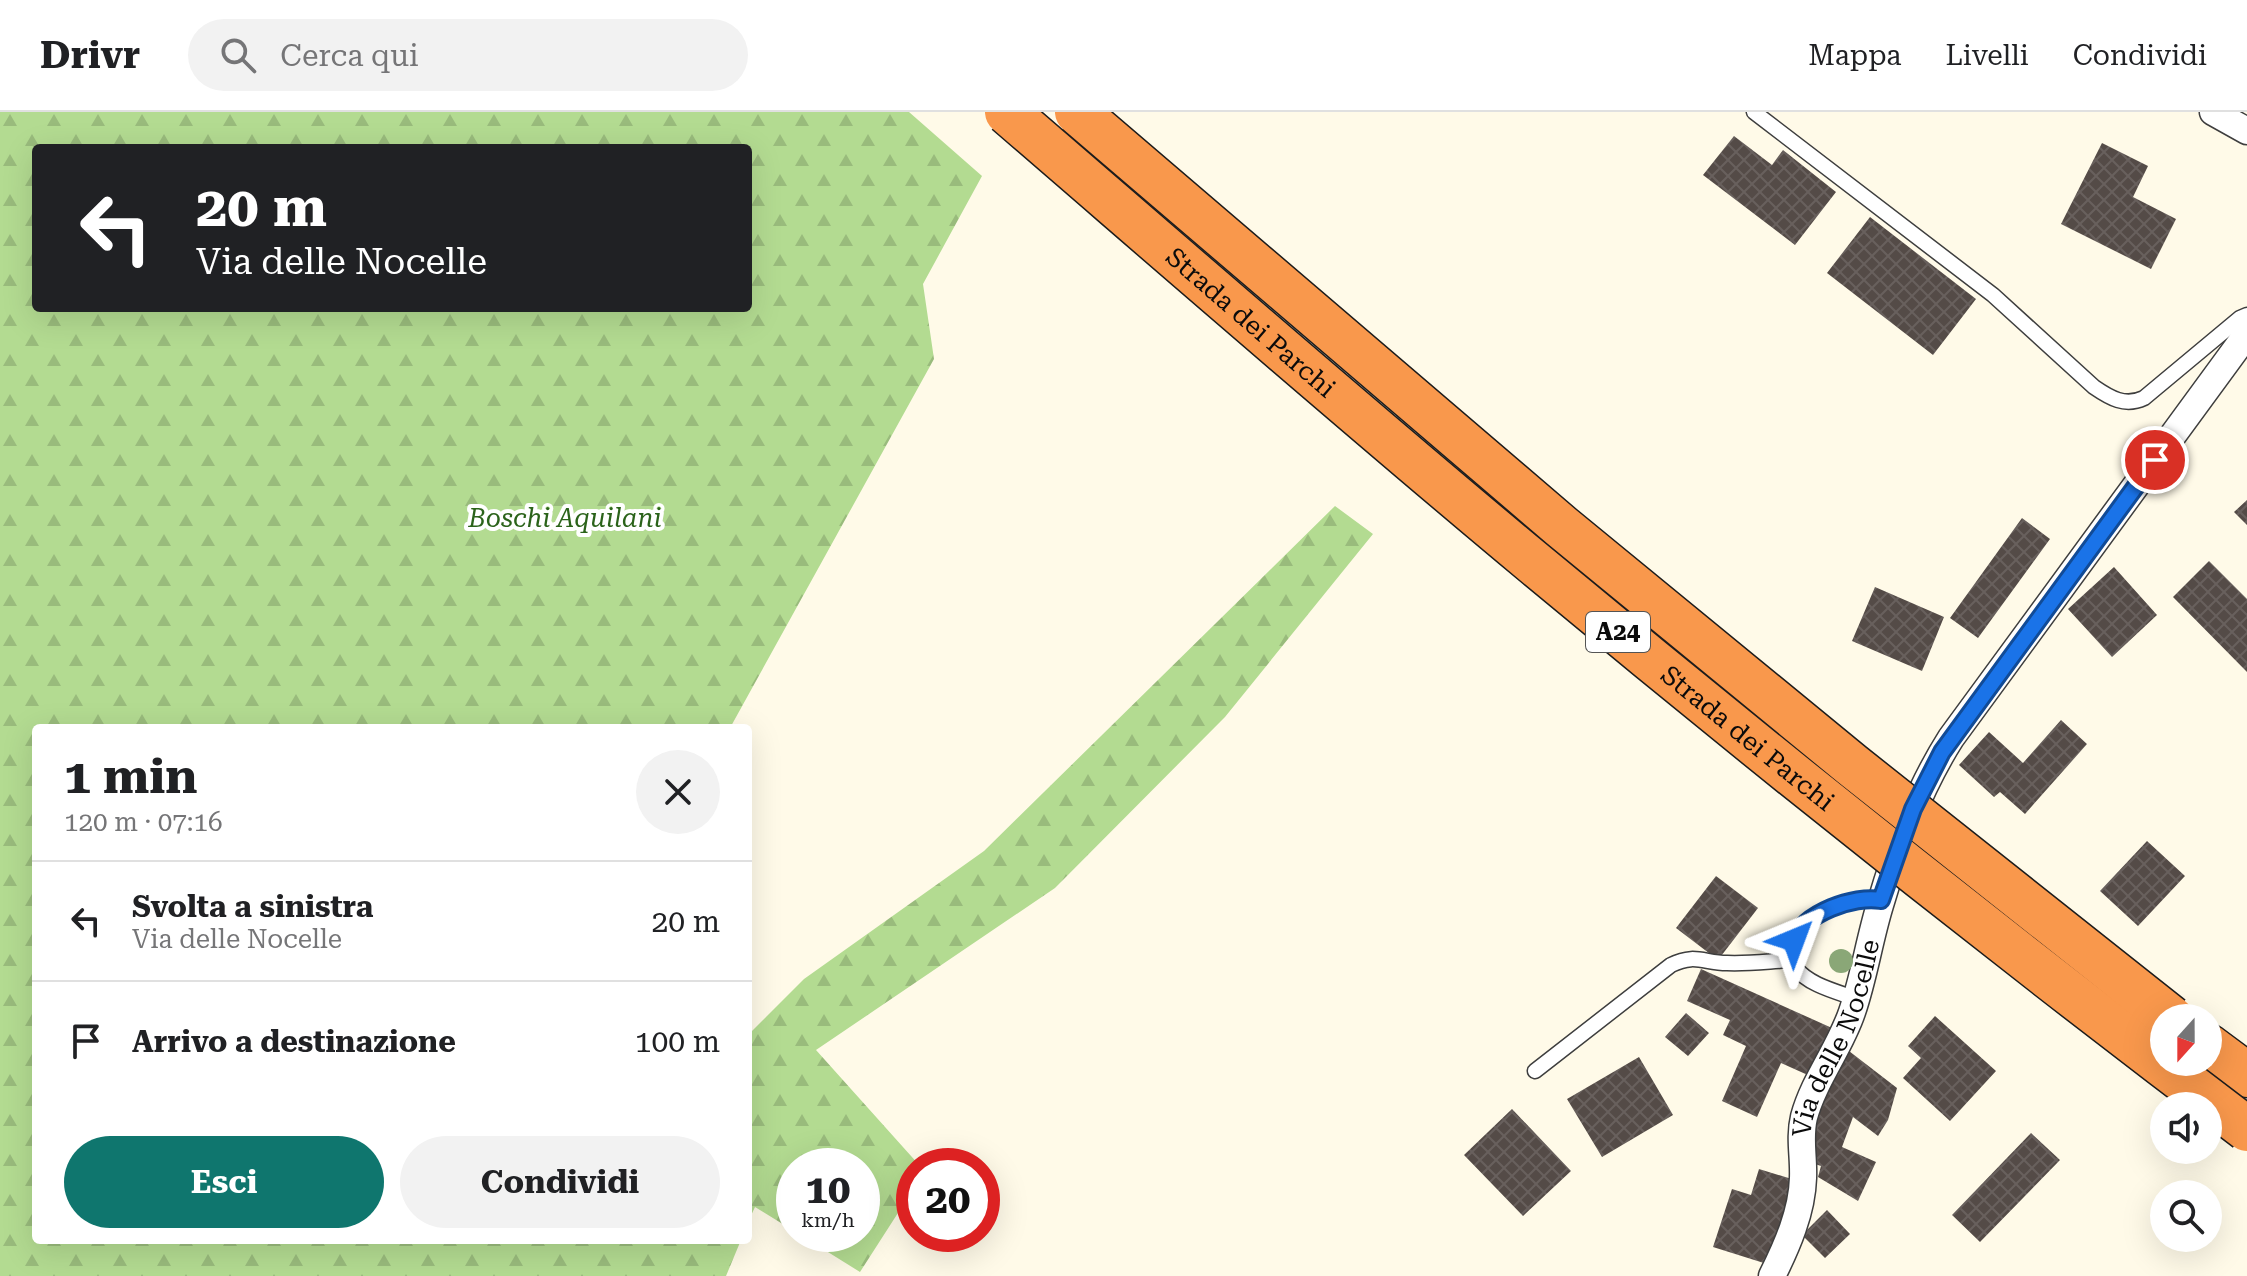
<!DOCTYPE html>
<html lang="it">
<head>
<meta charset="utf-8">
<style>
  :root { --surface:#fff; --page:#f2f2f2; --text:#202124; --muted:#757577; --line:#e0e0e0; --accent:#0f766e }
  body { margin:0; font-family:"Roboto Serif",serif; background:var(--page); color:var(--text); height:100vh; display:flex; flex-direction:column; font-size:30px; white-space:nowrap }
  * { box-sizing:border-box; margin:0 }
  p { font-size:26px; color:var(--muted) }
  .icon { flex:none; width:44px; height:44px; fill:none; stroke:currentColor; stroke-width:2; stroke-linecap:round; stroke-linejoin:round }
  .map { position:relative; flex:1; overflow:hidden }
  .panel { position:absolute; left:32px; top:612px; width:720px; height:520px; display:flex; flex-direction:column; background:var(--surface); border-radius:8px; box-shadow:0 8px 32px #0002 }
  .panel>* { flex:none }
  .hud { position:absolute; left:32px; top:32px; width:720px; height:168px; border-radius:8px; box-shadow:0 8px 32px #0002; background:#202124; color:#fff; overflow:hidden }
  .needle { width:52px; rotate:201deg }
  .controls { position:absolute; left:2150px; top:892px; display:grid; gap:16px }
  .controls a { display:grid; place-items:center; width:72px; height:72px; border-radius:50%; background:var(--surface); box-shadow:0 8px 32px #0002; font-size:40px }
  .speed { position:absolute; left:776px; top:1036px; display:flex; gap:16px; font-size:40px; font-weight:700; text-align:center }
  .speed>* { display:grid; place-content:center; width:104px; height:104px; border-radius:50%; background:var(--surface); box-shadow:0 8px 32px #0002; line-height:1 }
  .speed small { font-size:20px; font-weight:400 }
  .speed .limit { border:12px solid #d22; background:#fff; color:#111 }
  .pin { position:absolute; display:grid; place-items:center; width:68px; height:68px; color:#fff; margin:-34px; border:4px solid #fff; border-radius:50%; box-shadow:0 2px 8px #0007 }
  .me { position:absolute; width:88px; margin:-44px; rotate:44deg; stroke-linejoin:round; filter:drop-shadow(0 0 6px #0008) }
  .turn { display:flex; align-items:center; gap:28px; height:168px; padding:0 32px; font-size:36px }
  .turn .icon { width:104px; height:104px; stroke-width:2.5 }
  .turn b { display:block; font-size:56px; line-height:68px }
  .round { display:grid; place-items:center; flex:none; width:84px; height:84px; border-radius:42px; background:var(--page) }
  .headline { display:flex; align-items:center; justify-content:space-between; height:136px; padding:0 32px }
  h1 { font-size:48px; font-weight:700; line-height:60px }
  .primary-button { display:flex; gap:16px; margin-top:auto; padding:16px 32px }
  .primary-button a { flex:1; height:92px; border-radius:48px; background:var(--accent); color:#fff; font-size:32px; font-weight:700; line-height:92px; text-align:center }
  .primary-button a+a { background:var(--page); color:var(--text) }
  ul { padding:0; list-style:none }
  li { display:flex; align-items:center; gap:24px; height:120px; padding:0 32px; border-top:2px solid var(--line) }
  li div { flex:1 }
  li b { display:block; font-size:30px }
  li em { font-style:normal }
  header { display:flex; align-items:center; gap:48px; box-sizing:border-box; height:112px; padding:0 40px; background:var(--surface); border-bottom:2px solid var(--line) }
  header strong { font-size:38px }
  nav { display:flex; gap:44px; margin-inline-start:auto; font-size:28px }
  .search { width:560px; height:72px; background:var(--page); display:flex; align-items:center; gap:20px; box-sizing:border-box; padding:0 28px; border-radius:44px; color:var(--muted); font-size:30px }
  .map>svg:first-child { display:block }
</style>
</head>
<body>
<header>
<strong>Drivr</strong>
<div class="search"><svg class="icon" aria-label="search" viewBox="0 0 24 24"><circle cx="10" cy="10" r="6"/><path d="M15 15l6 6"/></svg>Cerca qui</div>
<nav><a>Mappa</a><a>Livelli</a><a>Condividi</a></nav>
</header>
<div class="map">
<svg width="2247" height="1164" viewBox="0 0 2247 1164">
  <defs>
    <pattern id="forest-firs" width="22" height="20" patternUnits="userSpaceOnUse" patternTransform="scale(2)"><rect width="22" height="20" fill="#b3db91"/><path d="M5 1l3.5 6h-7zM16 11l3.5 6h-7z" fill="#99bb7c"/></pattern>
    <pattern id="building-cross-hatch" width="8" height="8" patternUnits="userSpaceOnUse" patternTransform="scale(2)"><rect width="8" height="8" fill="#544b47"/><path d="M0 0l8 8M0 8l8-8" fill="none" stroke="#68605d"/></pattern>
  </defs>
  <rect width="100%" height="100%" fill="#fffae8"/>
  <path fill="url(#forest-firs)" fill-rule="evenodd" d="M0,0H909L982,64L923,172L934,247L730,616H36V1128H741L726,1164H0ZM36,36H748V196H36Z
    M1335,394L1373,422L1225,605L1055,776L816,938L920,1054H914V1076L860,1160L799,1122H862V1054H794V1119L755,1095L748,1110V923L804,867L984,739Z"/>
  <path fill="url(#building-cross-hatch)" d="M1734,24L1772,53L1783,38L1836,80L1795,133L1703,63Z
    M2102,31L2148,54L2133,85L2176,107L2151,157L2061,112Z
    M1870,105L1976,187L1933,243L1827,161Z
    M2247,388V413L2234,400Z
    M2022,406L2050,427L1978,526L1950,506Z
    M2209,449L2247,487V560L2173,485Z
    M2114,455L2157,503L2112,545L2068,497Z
    M1875,475L1944,505L1922,559L1852,529Z
    M2061,608L2087,632L2025,702L2000,680L1994,685L1959,653L1989,620L2023,651Z
    M2147,729L2185,764L2138,814L2100,779Z
    M1716,764L1758,796L1718,848L1676,816Z
    M1701,857L1832,916L1810,964L1781,951L1757,1005L1722,989L1746,934L1723,923L1730,908L1687,889Z
    M1686,901L1709,921L1688,944L1665,925Z
    M1935,904L1996,959L1950,1009L1903,966L1921,946L1908,934Z
    M1849,939L1897,976L1888,1008L1878,1024L1853,1005L1842,1035L1876,1050L1858,1089L1818,1065L1821,1054L1812,1051L1808,1023L1830,963Z
    M1639,945L1673,1003L1602,1045L1567,987Z
    M1512,997L1571,1059L1523,1104L1464,1043Z
    M2031,1021L2060,1048L1980,1130L1952,1103Z
    M1759,1057L1795,1068L1767,1152L1713,1135L1732,1077L1751,1083Z
    M1827,1098L1850,1122L1825,1146L1802,1123Z"/>
  <g fill="none" stroke-linecap="round" stroke-linejoin="round">
    <defs>
      <path id="lane" d="M1754,0L1993,183L2094,275C2110,286 2125,295 2144,286L2240,206L2247,203
        M1857,887C1838,880 1808,873 1796,856C1791,849 1791,840 1793,832C1801,801 1852,783 1881,788
        M1535,959L1671,853C1695,841 1704,851 1727,851C1749,852 1770,849 1792,848"/>
      <g id="street">
        <path d="M2213,0L2247,19"/>
        <path id="s1" d="M1772,1164C1787,1134 1802,1100 1803,1066C1804,1045 1799,1026 1804,1005C1814,968 1840,936 1852,900C1864,865 1869,829 1880,793C1897,735 1918,678 1951,626L2247,222"/>
      </g>
      <path id="highway" d="M2208,934L2247,963"/>
    </defs>
    <use href="#lane" stroke="#3e3e3e" stroke-width="17"/>
    <use href="#street" stroke="#3e3e3e" stroke-width="29"/>
    <use href="#highway" stroke="#1c1c1c" stroke-width="47"/>
    <use href="#lane" stroke="#fff" stroke-width="14"/>
    <use href="#street" stroke="#fff" stroke-width="26"/>
    <use href="#highway" stroke="#f9984c" stroke-width="44"/>
    <defs>
      <g id="highway-bridge">
        <path id="s2" d="M1007,0C1182,151 1356,303 1534,451C1767,645 2005,834 2247,1017"/>
        <path d="M1077,0L1562,415L1852,653L2171,906"/>
      </g>
    </defs>
    <use href="#highway-bridge" stroke="#1c1c1c" stroke-width="47" stroke-linecap="butt"/>
    <use href="#highway-bridge" stroke="#f9984c" stroke-width="44"/>
  </g>
  <circle fill="#8aa777" cx="1841" cy="849" r="12"/>
  <g fill="none" stroke-linecap="round" stroke-linejoin="round">
    <defs>
      <path id="route" d="M1794,828C1804,801 1854,783 1881,788L1913,697L1942,640L2155,348"/>
    </defs>
    <use href="#route" stroke="#114b97" stroke-width="20"/>
    <use href="#route" stroke="#1a73e8" stroke-width="14"/>
  </g>
  <g text-anchor="middle" dominant-baseline="central" stroke-width="8" stroke-linejoin="round" paint-order="stroke">
    <rect fill="#fff" stroke="#545454" stroke-width="2" x="1586" y="500" width="64" height="40" rx="6"/>
    <g font-size="24" font-weight="bold" fill="#0b0b0b">
      <text x="1618" y="520">A24</text>
    </g>
    <g font-size="26" fill="#0b0b0b" stroke="#fff">
      <text stroke="none"><textPath href="#s2" startOffset="322">Strada dei Parchi</textPath></text>
      <text stroke="none"><textPath href="#s2" startOffset="970">Strada dei Parchi</textPath></text>
      <text stroke="none"><textPath href="#s1" startOffset="250">Via delle Nocelle</textPath></text>
    </g>
    <g font-size="26" font-style="italic" fill="#2b631a" stroke="#fff">
      <text x="565" y="406">Boschi Aquilani</text>
    </g>
  </g>
</svg>
<div class="controls">
<a><svg class="needle" viewBox="-14 -14 28 28"><path d="M0-13l5 13h-10z" fill="#e53935"/><path d="M0 13l5-13h-10z" fill="#757577"/></svg></a>
<a><svg class="icon" aria-label="sound" viewBox="0 0 24 24"><path d="M4 9h4l5-4v14l-5-4H4zM17 9q2 3 0 6"/></svg></a>
<a><svg class="icon" aria-label="search" viewBox="0 0 24 24"><circle cx="10" cy="10" r="6"/><path d="M15 15l6 6"/></svg></a>
</div>
<div class="speed"><div>10<small>km/h</small></div><div class="limit">20</div></div>
<div class="pin" style="left:2155px;top:348px;background:#d93025"><svg class="icon" aria-label="arrive" viewBox="0 0 24 24"><path d="M6 21V4h12l-3 4 3 4H6"/></svg></div>
<svg class="me" style="left:1794px;top:828px" viewBox="-20 -20 40 40"><path d="M0-17L14 15 0 8-14 15z" fill="#1a73e8" stroke="#fff" stroke-width="4"/></svg>
<div class="hud">
<div class="turn"><svg class="icon" aria-label="left" viewBox="0 0 24 24"><path d="M17 20v-9H6M10 6l-5 5 5 5"/></svg><div><b>20 m</b>Via delle Nocelle</div></div>
</div>
<section class="panel">
<div class="headline"><div><h1>1 min</h1><p>120 m · 07:16</p></div><a class="round"><svg class="icon" aria-label="close" viewBox="0 0 24 24"><path d="M6 6l12 12M18 6L6 18"/></svg></a></div>
<ul>
<li><svg class="icon" aria-label="left" viewBox="0 0 24 24"><path d="M17 20v-9H6M10 6l-5 5 5 5"/></svg><div><b>Svolta a sinistra</b><p>Via delle Nocelle</p></div><em>20 m</em></li>
<li><svg class="icon" aria-label="arrive" viewBox="0 0 24 24"><path d="M6 21V4h12l-3 4 3 4H6"/></svg><div><b>Arrivo a destinazione</b></div><em>100 m</em></li>
</ul>
<div class="primary-button"><a>Esci</a><a>Condividi</a></div>
</section>
</div>
</body>
</html>
